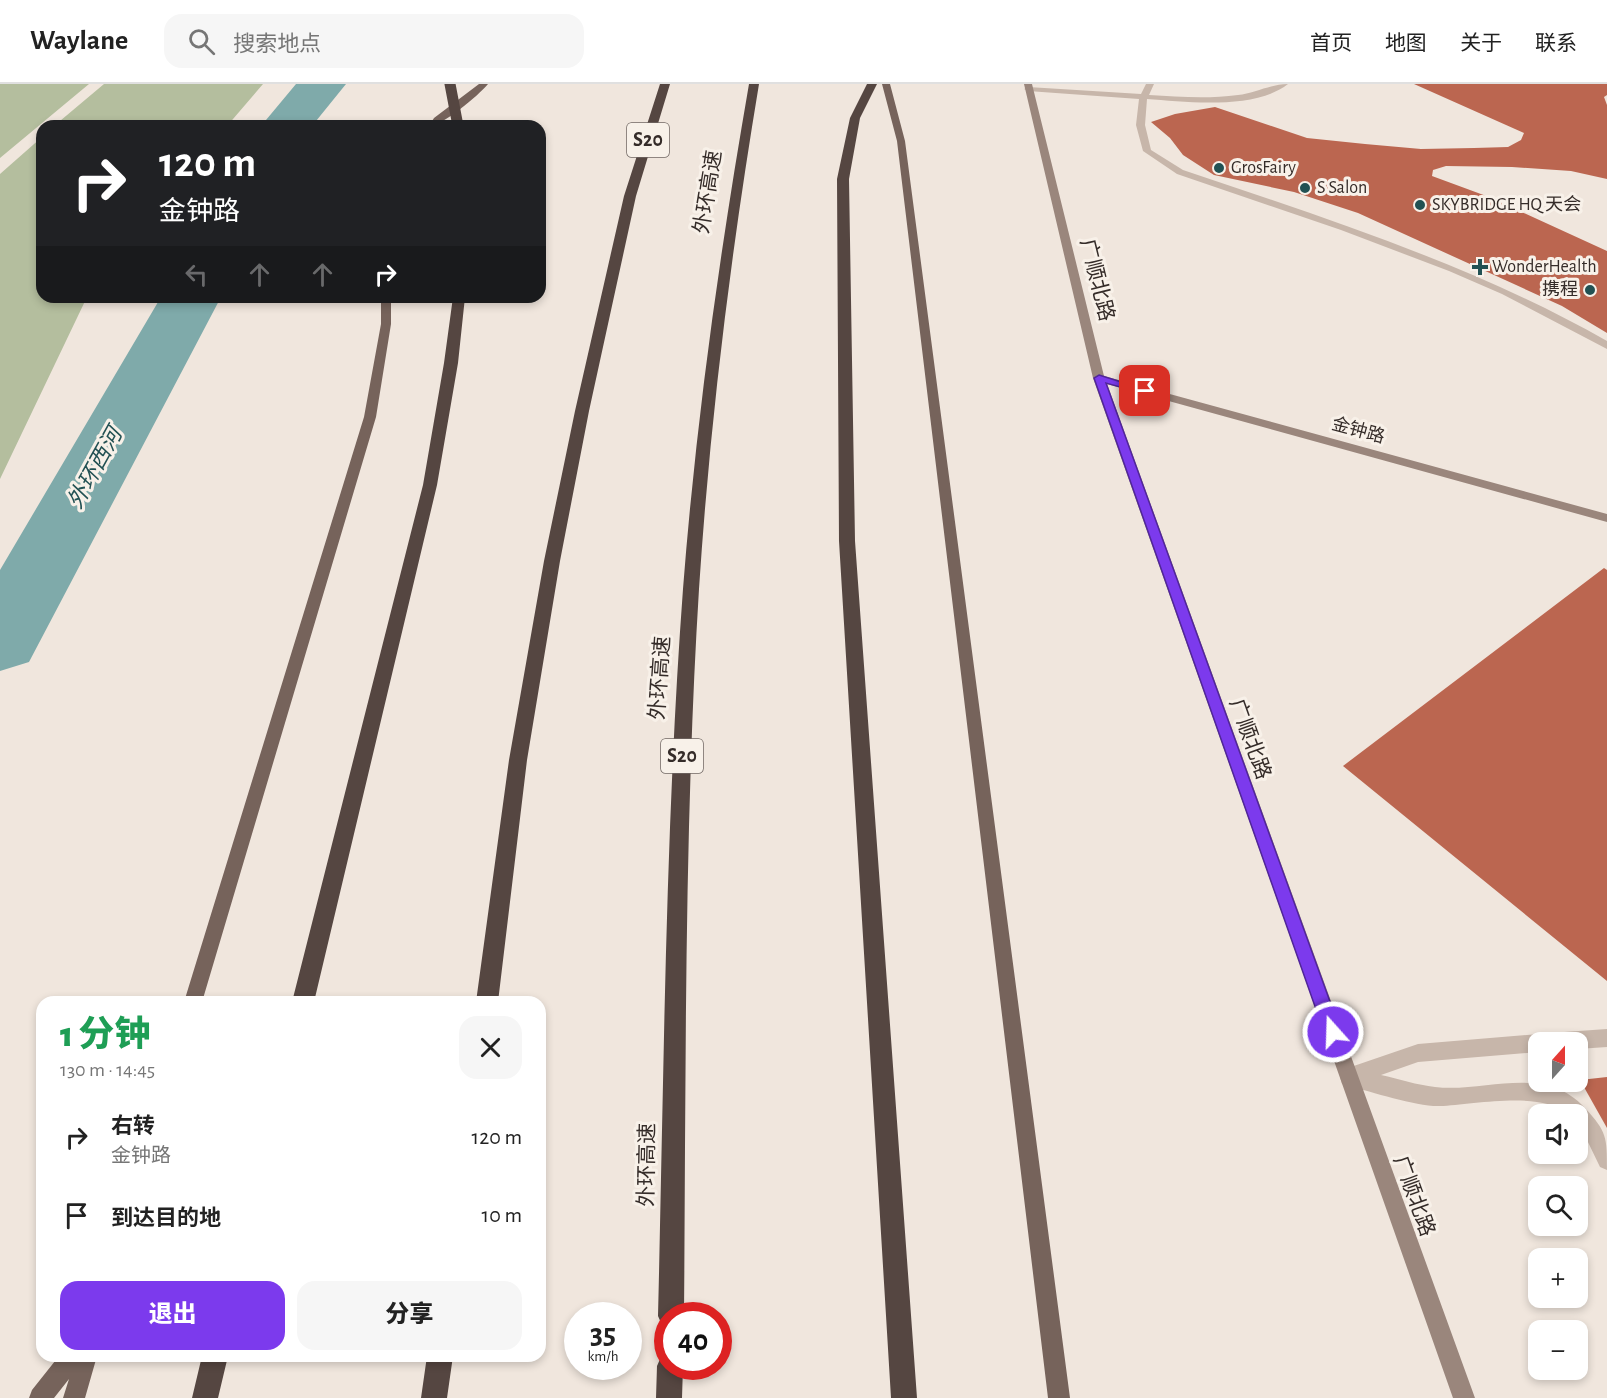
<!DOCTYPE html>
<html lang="zh">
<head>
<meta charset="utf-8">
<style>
  :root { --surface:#fff; --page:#f6f6f6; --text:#222; --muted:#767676; --line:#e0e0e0; --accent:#7c3aed }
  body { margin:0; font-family:"Alegreya Sans","Noto Sans SC",sans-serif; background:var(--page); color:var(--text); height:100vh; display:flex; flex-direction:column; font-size:22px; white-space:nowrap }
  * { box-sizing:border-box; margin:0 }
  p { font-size:20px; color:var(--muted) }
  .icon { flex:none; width:33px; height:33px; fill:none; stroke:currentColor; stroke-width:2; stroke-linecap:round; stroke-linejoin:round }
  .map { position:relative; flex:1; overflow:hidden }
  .panel { position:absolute; left:36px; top:912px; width:510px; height:366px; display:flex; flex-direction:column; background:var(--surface); border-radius:18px; box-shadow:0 3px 9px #0003 }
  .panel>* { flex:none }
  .guide { position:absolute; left:36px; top:36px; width:510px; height:183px; border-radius:18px; box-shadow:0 3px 9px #0003; background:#202124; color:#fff; overflow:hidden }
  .needle { width:39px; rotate:21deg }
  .buttons { position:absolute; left:1528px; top:948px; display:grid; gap:12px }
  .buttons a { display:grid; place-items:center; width:60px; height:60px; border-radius:12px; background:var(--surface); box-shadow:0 3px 9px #0003; font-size:30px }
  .speed { position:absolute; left:564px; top:1218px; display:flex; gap:12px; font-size:30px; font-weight:700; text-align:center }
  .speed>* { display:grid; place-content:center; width:78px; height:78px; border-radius:50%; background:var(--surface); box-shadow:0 3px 9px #0003; line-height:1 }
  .speed small { font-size:15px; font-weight:400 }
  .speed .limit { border:9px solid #d22; background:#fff; color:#111 }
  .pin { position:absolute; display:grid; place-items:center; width:51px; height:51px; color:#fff; margin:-26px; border-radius:12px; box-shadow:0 3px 9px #0006 }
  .me { position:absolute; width:66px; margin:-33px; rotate:340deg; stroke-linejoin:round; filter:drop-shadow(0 0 4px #0008) }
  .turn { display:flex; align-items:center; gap:21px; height:126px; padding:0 24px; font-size:27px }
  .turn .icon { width:78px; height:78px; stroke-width:2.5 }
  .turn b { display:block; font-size:42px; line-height:51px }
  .lanes { display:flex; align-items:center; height:57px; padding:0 24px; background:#0003; justify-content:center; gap:30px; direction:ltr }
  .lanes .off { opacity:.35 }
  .round { display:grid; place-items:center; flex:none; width:63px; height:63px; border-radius:18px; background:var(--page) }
  .summary { display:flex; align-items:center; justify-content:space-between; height:102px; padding:0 24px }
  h1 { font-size:36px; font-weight:800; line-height:45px; color:#1e9e55 }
  .cta { display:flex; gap:12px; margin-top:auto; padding:12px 24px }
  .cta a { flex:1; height:69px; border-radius:18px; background:var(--accent); color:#fff; font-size:24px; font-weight:800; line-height:69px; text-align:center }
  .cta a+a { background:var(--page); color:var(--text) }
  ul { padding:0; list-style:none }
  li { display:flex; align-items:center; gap:18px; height:78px; padding:0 24px }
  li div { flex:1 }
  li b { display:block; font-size:22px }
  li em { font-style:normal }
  header { display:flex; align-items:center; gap:36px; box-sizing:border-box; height:84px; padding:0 30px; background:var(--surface); border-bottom:2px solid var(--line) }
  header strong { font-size:28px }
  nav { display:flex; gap:33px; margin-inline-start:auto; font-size:21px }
  .search { width:420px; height:54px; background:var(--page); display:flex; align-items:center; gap:15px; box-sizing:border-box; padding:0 21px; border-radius:18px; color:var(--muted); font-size:22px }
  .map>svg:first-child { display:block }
</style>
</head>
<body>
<header>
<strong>Waylane</strong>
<div class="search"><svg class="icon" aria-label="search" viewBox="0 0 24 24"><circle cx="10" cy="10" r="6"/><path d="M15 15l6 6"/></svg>搜索地点</div>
<nav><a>首页</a><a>地图</a><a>关于</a><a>联系</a></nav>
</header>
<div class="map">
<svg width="1607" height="1314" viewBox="0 0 1607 1314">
  <rect width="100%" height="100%" fill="#f0e6dd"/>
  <path fill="#b4be9e" d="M0,0H89L0,74Z
    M104,0H263L227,42H54Z
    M42,53V213H87L0,395V90Z"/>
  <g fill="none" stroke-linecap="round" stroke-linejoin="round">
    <path fill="#7faaaa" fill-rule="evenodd" d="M296,0H346L312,42H261Z
      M161,213H221L29,578L0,587V486Z"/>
  </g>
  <path fill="#bb6650" d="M1414,0H1607V11L1604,13L1607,21V95L1571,87L1512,83L1446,82L1433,86L1432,92L1489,113L1607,167V249L1562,222L1358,129L1294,108L1214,91L1183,71L1170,54L1151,38L1175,30L1215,23L1307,54L1365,60L1421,65L1474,64L1508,63L1521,56L1524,49Z
    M1604,484L1607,486V897L1343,682Z
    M1607,993V1044L1580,996Z"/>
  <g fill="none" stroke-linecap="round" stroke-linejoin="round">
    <path fill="#c7b6aa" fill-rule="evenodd" d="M1146,0H1154L1149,11C1179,13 1209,15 1238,11C1255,9 1271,0 1288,0C1255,26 1187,18 1147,15L1145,41L1151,66L1183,86C1328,135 1473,181 1607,257V265L1502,210L1449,187L1341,146L1177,90L1143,67L1136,41L1139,15L1028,7L1024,5L1028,3L1141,10Z
      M1607,945V963L1578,965V958H1539V968L1418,978L1381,991C1399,995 1417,1001 1435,1003C1486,1009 1544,979 1585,1024C1607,1048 1607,1053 1607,1086L1600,1083L1586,1054L1578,1044V1030H1566C1543,1006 1471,1021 1440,1022C1418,1023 1372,1008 1349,1002L1342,1000L1340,993L1342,986L1418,960L1539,950L1544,952L1550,949Z"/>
    <path fill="#9a867c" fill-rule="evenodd" d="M1024,0H1032L1104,292L1607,430V438L1107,300L1475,1314H1453L1093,294Z"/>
    <path fill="#76635b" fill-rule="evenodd" d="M479,0H488C478,12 442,42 429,42L434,34Z
      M882,0H890L905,57L1070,1314H1048L897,57Z
      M381,213H391V240L376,333L202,918H184L364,333L381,240Z
      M59,1272H97L85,1314H63L69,1295L54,1314H29L32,1306Z"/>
    <path fill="#554641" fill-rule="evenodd" d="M660,0H670L636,112L589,327L560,477L527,676L498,918H476L509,676L544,477L575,327L624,112Z
      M749,0H759C731,168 710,336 699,505C684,747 686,989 684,1232H668V1243L662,1241L658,1232C664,990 665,747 683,505C696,336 720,167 749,0Z
      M867,0H877L860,34L849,95L855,457L917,1314H891L839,457L837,95L850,34Z
      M453,213H465L458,279L437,401L314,918H292L423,401L444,279Z
      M668,1270V1282H683L682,1314H656L657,1282L661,1273Z
      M202,1272H228L218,1314H192Z
      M427,1272H453L447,1314H421Z"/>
    <path stroke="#554641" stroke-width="11" d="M450,0L458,42"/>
  </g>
  <path fill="#7c3aed" stroke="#51269a" stroke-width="1.5" d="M1099,291L1150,307L1145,310L1106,299L1341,948L1338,954L1333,956L1327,954L1324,948L1094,294Z"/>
  <g fill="#225153" stroke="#f8f1e9" stroke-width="2">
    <circle cx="1219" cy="84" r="6"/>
    <circle cx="1305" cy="104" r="6"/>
    <circle cx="1420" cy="121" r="6"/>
    <path d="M1477 174h6v6h6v6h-6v6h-6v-6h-6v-6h6z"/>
    <circle cx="1590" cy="206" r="6"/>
  </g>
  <g text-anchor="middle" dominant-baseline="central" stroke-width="6" stroke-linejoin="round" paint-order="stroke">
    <g font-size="18" fill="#352c29" stroke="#f8f1e9" text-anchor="start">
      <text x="1231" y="84">GrosFairy</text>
      <text x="1317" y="104">S Salon</text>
      <text x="1432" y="121">SKYBRIDGE HQ 天会</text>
      <text x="1492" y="183">WonderHealth</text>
      <text x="1578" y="206" text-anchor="end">携程</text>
    </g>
    <g font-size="18" fill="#352c29" stroke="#f8f1e9">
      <text transform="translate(1358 347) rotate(15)">金钟路</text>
    </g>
    <g fill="#f8f1e9" stroke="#706763" stroke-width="1.5">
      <rect x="627" y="39" width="42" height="34" rx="4.5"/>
      <rect x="661" y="655" width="42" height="34" rx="4.5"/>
    </g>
    <g font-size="20" font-weight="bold" fill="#352c29">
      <text x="648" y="56">S20</text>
      <text x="682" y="672">S20</text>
    </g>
    <g font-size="21" fill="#352c29" stroke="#f8f1e9">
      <text transform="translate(708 108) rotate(-81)">外环高速</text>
      <text transform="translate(1097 196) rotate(76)">广顺北路</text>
      <text transform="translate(660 594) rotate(-86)">外环高速</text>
      <text transform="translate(1250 655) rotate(70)">广顺北路</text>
      <text transform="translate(647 1081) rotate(-89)">外环高速</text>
      <text transform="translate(1414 1112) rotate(70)">广顺北路</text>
    </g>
    <g font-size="22" font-style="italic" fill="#225153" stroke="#f8f1e9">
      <text transform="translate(95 384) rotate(-61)">外环西河</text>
    </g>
  </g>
</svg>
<div class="buttons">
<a><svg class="needle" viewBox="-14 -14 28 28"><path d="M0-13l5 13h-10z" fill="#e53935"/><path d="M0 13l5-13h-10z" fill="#767676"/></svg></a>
<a><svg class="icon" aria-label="sound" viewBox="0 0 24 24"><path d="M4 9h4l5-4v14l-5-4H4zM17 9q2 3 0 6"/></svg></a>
<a><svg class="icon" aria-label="search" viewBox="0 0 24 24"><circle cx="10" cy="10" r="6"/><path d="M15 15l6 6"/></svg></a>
<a>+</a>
<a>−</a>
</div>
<div class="speed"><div>35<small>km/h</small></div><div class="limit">40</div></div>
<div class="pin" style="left:1145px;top:307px;background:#d93025"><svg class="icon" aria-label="arrive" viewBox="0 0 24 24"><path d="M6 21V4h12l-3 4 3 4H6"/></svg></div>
<svg class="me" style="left:1333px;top:948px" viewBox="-20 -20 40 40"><circle r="17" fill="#7c3aed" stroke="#fff" stroke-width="3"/><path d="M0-11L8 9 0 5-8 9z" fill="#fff"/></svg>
<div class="guide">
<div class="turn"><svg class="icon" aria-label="right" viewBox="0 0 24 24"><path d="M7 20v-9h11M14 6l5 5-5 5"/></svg><div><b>120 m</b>金钟路</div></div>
<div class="lanes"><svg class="icon off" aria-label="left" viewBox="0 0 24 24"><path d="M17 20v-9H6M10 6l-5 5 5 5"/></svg><svg class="icon off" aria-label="ahead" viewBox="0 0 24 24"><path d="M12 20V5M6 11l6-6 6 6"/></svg><svg class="icon off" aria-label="ahead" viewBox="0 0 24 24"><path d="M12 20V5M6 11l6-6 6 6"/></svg><svg class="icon" aria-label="right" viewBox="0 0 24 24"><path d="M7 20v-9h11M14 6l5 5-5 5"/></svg></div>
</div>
<section class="panel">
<div class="summary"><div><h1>1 分钟</h1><p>130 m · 14:45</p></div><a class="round"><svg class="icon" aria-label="close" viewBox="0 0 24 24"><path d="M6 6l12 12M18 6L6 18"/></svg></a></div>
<ul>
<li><svg class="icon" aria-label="right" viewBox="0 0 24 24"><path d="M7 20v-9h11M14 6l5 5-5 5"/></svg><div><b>右转</b><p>金钟路</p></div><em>120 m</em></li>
<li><svg class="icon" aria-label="arrive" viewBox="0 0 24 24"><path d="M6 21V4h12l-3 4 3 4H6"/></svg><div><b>到达目的地</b></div><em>10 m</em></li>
</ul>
<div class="cta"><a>退出</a><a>分享</a></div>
</section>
</div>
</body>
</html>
